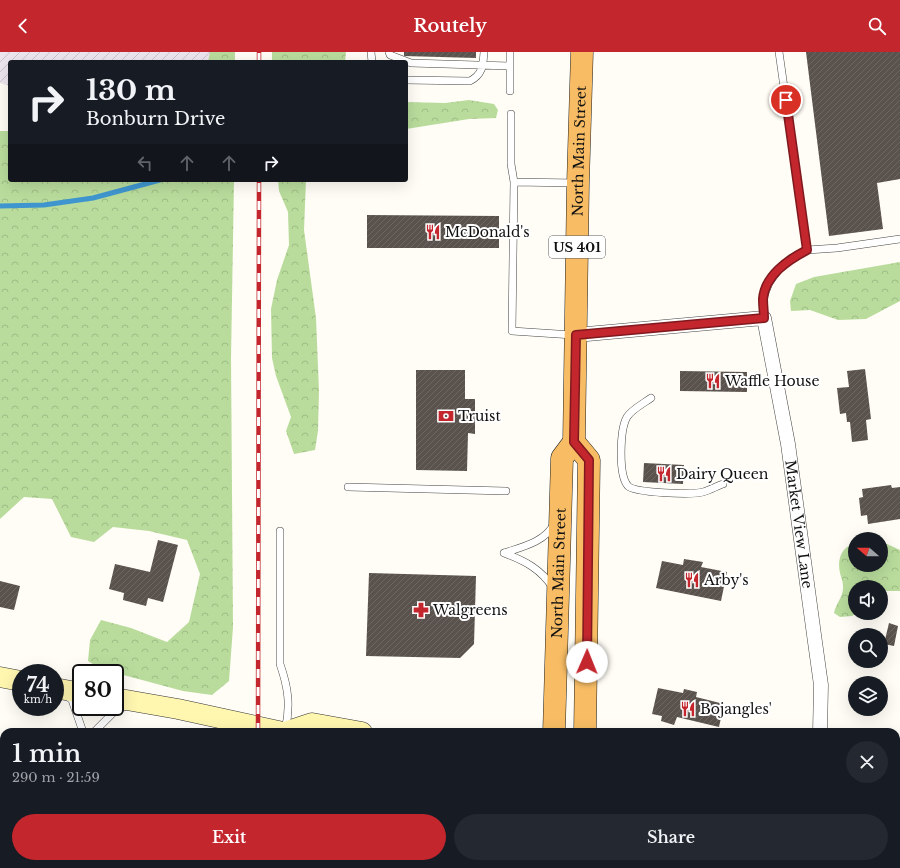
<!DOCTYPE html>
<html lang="en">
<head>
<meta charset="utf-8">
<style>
  :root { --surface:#171b24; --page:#242831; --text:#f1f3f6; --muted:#9ea1a6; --accent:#c4262e }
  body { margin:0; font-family:"Libre Baskerville",serif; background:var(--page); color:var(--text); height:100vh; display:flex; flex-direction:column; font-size:15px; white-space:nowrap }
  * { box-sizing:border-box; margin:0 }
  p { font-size:13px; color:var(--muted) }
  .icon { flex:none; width:22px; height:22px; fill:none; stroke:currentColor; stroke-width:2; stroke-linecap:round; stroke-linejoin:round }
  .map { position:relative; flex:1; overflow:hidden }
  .sheet { position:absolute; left:0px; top:676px; width:900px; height:140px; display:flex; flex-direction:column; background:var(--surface); border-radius:12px 12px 0 0; box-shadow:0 4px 16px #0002 }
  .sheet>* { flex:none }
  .banner { position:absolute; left:8px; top:8px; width:400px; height:122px; border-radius:4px; box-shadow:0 4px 16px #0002; background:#171b24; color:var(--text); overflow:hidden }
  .needle { width:26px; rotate:290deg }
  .fabs { position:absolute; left:848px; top:480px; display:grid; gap:8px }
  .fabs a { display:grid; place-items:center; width:40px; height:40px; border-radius:50%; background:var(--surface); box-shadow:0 4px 16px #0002; font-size:20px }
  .speed { position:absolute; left:12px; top:612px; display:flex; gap:8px; font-size:20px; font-weight:700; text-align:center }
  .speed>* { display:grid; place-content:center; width:52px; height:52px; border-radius:50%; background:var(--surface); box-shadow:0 4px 16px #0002; line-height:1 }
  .speed small { font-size:10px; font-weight:400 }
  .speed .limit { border:2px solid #111; border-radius:6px; background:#fff; color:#111 }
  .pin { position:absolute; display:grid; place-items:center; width:34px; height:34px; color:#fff; margin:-17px; border:2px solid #fff; border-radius:50%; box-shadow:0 1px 4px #0007 }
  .me { position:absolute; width:44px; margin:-22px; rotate:1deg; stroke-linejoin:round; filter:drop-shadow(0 0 3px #0008) }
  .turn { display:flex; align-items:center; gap:14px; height:84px; padding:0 12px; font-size:18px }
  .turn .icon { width:52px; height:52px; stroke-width:2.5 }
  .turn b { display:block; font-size:28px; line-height:34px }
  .lanes { display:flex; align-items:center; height:38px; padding:0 12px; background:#0003; justify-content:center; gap:20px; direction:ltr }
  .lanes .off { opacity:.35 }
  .round { display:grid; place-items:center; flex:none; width:42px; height:42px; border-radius:21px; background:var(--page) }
  .headline { display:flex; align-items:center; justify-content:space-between; height:68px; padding:0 12px }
  h1 { font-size:24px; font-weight:600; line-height:30px }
  .action { display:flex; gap:8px; margin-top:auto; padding:8px 12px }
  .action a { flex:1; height:46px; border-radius:24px; background:var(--accent); color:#fff; font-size:16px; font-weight:600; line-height:46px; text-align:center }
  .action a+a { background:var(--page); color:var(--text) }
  header { display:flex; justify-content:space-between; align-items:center; height:52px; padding:0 12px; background:var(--accent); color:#fff; font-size:18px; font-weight:600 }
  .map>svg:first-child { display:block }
</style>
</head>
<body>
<header><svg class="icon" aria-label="back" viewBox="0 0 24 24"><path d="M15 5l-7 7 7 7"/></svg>Routely<svg class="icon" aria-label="search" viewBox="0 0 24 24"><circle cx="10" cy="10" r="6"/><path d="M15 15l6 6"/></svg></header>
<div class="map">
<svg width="900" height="816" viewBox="0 0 900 816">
  <defs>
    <pattern id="industrial-furrows" width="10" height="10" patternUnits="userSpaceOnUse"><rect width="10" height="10" fill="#eee6ef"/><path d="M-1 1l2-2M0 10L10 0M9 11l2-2" fill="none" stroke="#cbc4cc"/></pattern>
    <pattern id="forest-crowns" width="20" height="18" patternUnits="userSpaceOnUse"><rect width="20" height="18" fill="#b9dc9c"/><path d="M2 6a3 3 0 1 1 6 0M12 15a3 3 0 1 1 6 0" fill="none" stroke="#9ebc85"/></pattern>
    <pattern id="building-hatch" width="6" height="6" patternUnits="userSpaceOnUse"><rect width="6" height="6" fill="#5a524d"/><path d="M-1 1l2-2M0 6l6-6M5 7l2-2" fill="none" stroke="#6d6662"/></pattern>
  </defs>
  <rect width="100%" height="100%" fill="#fffdf5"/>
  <path fill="url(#industrial-furrows)" d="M0,0H222V10H10V34L0,31Z"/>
  <path fill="url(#forest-crowns)" d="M210,0H235V10H208Z
    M272,0H346L345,10H272Z
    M469,48L494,52L498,58L496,66L469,67L406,77V50L445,51Z
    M0,79H10V128H234L231,306L233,575L229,629L212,643L183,639L101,617L88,609L90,588L101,568L131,576L167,590L189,570L200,522L187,488L149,479L113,475L94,490L71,485L52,447L24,445L0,467Z
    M278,128H306L304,178L316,266L319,339L318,379L315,398L294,402L286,379L291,365L276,324L272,306L271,257L277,228L289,193L288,160L279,139Z
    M900,210V249L866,267L838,268L810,258L791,259L790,249L796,232L814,225Z
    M855,491V513H881V493L887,492L900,498V539H881V535H855L856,561L852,564L840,565L834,561C836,551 844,544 843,534C843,530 841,525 840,521C837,508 841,495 855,491Z"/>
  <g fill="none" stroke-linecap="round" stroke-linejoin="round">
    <path stroke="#3f96cf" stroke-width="5" d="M0,154L44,153L93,146L160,128"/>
  </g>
  <path fill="url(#building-hatch)" d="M404,0H476V6L404,4Z
    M806,0H900V127L877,131L883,177L829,184Z
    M367,163L499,164V196H367Z
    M865,317L871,367L866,368L868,388L852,390L850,370H847L846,361L840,362L837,336L849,335L847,319Z
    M416,318H465V347H475V382L468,381L467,419L416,418Z
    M680,319L747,320V340L680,339Z
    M644,411L684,413L683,432L643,430Z
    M891,433L892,436L900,435V467L868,472L867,463L861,464L859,446L863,445L862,437Z
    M158,488L178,493L163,550L148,546L146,554L123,548L124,541L109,537L115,512L150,520Z
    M684,507L703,510L701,515L727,520L721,549L656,536L662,509L683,513Z
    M369,521L476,524L474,592L460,606L366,604Z
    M0,529L20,534L14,558L0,555Z
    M889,571L898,574L894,594L884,592Z
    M658,636L683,641L684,637L697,640L696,645L724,652L719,675L677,665L674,673L661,669L662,664L652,662Z
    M0,708L4,709V759L0,758Z
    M144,812H187V816H144Z
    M304,812H342V816H304Z
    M462,812H515V816H462Z"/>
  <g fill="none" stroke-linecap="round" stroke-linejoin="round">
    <defs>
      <path id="service" d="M371,0L372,10
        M389,0L390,3L411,11L510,14
        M779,0L807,198
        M406,28L470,29C483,22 483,13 484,0
        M510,39V0
        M511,62V112L514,130L512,279L573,283
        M514,130L576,131
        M764,266L763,246L769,231L779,217L791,206L807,198L837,196L900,187
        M651,346C644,351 631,358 627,365C620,377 618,423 628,434C635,441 692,443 703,440C710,438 717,434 723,432
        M348,435L506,439
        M280,479V612C288,635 291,654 285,678
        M504,501C522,495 545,490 554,472
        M504,501C525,509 541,517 553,536
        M67,644L72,648L83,680
        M94,680L116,658L128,653
        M0,814L9,816
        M80,816L90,812
        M127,816L128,812
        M392,816V812
        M772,816L773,812"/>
      <g id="minor">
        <path id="s1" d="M576,283L764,266L788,392L815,590L821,633L820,680"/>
      </g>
      <path id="tertiary" d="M896,794L900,795
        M851,812L872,816"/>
      <path id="secondary" d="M0,625L21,629
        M55,636L81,641
        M115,646L178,657L283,680
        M285,680L312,671L362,680"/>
      <g id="trunk">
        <path d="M574,390L589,408L585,680"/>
        <path id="s2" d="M554,680L562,406L574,390L578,131L582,0"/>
        <path d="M551,816V812"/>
        <path d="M580,816V812"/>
      </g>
    </defs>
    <use href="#service" stroke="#444" stroke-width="8"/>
    <use href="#minor" stroke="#444" stroke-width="15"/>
    <use href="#tertiary" stroke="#444" stroke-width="19"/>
    <use href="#secondary" stroke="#333" stroke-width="21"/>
    <use href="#trunk" stroke="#222" stroke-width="23"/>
    <use href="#service" stroke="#fff" stroke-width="7"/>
    <use href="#minor" stroke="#fff" stroke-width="14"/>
    <use href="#tertiary" stroke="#fff" stroke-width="18"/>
    <use href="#secondary" stroke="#fff6b0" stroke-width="20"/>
    <use href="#trunk" stroke="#f7bc64" stroke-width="22"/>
    <defs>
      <path id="rail" d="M259,10V0
        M258,680L259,128
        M257,812V816"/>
    </defs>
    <use href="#rail" stroke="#c4262e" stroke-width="4.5"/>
    <use href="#rail" stroke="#fff" stroke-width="3" stroke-dasharray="9" stroke-linecap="butt"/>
  </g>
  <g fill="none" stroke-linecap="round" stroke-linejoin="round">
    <defs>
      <path id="route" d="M587,610L589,408L574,390L576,283L764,266C764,260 763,254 763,247C765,223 788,208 807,198L786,48"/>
    </defs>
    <use href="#route" stroke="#7f191e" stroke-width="10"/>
    <use href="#route" stroke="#c4262e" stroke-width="7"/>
  </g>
  <defs>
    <symbol id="restaurant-bare" viewBox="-9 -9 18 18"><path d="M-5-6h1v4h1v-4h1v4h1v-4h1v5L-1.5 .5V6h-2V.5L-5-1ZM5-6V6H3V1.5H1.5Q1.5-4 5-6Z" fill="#c4262e" stroke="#fff" stroke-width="2.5" paint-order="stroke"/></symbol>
    <symbol id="bank-bare" viewBox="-9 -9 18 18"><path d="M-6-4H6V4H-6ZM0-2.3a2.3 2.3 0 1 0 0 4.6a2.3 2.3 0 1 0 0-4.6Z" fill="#c4262e" stroke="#fff" stroke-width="2.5" paint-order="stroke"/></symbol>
    <symbol id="pharmacy-bare" viewBox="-9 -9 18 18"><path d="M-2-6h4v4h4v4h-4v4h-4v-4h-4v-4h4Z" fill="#c4262e" stroke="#fff" stroke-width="2.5" paint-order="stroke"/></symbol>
  </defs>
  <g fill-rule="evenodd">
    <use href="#restaurant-bare" x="422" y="169" width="22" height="22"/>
    <use href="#restaurant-bare" x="702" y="318" width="22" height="22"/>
    <use href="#bank-bare" x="435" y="353" width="22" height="22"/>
    <use href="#restaurant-bare" x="653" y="411" width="22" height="22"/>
    <use href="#restaurant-bare" x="681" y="517" width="22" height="22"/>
    <use href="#pharmacy-bare" x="410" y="547" width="22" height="22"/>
    <use href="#restaurant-bare" x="677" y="646" width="22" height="22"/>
  </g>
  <g text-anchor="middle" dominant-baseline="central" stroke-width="4" stroke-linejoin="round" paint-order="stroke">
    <rect fill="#fff" stroke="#585858" stroke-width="1" x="549" y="184" width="56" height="22" rx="3"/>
    <g font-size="13" font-weight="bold" fill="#111">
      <text x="577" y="195">US 401</text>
    </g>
    <g font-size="14" fill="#111" stroke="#fff">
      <text stroke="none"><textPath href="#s2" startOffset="585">North Main Street</textPath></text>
      <text stroke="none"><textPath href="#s1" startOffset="398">Market View Lane</textPath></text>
      <text stroke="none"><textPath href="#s2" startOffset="159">North Main Street</textPath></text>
    </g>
    <g font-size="14" fill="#111" stroke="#fff" text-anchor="start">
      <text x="445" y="180">McDonald's</text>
      <text x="725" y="329">Waffle House</text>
      <text x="458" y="364">Truist</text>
      <text x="676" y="422">Dairy Queen</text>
      <text x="704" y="528">Arby's</text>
      <text x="433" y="558">Walgreens</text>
      <text x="700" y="657">Bojangles'</text>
    </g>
  </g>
</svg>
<div class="fabs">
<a><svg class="needle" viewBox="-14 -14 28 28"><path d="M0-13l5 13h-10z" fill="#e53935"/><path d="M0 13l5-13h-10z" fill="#9ea1a6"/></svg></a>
<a><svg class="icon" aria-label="sound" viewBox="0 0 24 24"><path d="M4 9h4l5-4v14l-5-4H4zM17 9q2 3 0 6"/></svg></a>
<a><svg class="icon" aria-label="search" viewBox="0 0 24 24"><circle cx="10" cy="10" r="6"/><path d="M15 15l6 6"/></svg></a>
<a><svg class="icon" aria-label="layers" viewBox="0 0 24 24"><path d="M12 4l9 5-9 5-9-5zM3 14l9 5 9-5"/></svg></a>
</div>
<div class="speed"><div>74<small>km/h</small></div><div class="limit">80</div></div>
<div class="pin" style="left:786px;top:48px;background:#d93025"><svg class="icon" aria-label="arrive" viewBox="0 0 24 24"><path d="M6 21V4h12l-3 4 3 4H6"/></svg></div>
<svg class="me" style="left:587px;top:610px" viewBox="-20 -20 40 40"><circle r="19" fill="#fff"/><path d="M0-13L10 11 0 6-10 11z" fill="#c4262e"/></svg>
<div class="banner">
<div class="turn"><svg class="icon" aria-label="right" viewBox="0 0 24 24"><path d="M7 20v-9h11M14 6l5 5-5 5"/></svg><div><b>130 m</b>Bonburn Drive</div></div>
<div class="lanes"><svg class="icon off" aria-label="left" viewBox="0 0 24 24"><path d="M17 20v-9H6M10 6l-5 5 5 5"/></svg><svg class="icon off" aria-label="ahead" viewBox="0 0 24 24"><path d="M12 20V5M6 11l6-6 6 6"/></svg><svg class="icon off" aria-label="ahead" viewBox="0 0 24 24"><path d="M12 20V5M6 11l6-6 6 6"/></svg><svg class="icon" aria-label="right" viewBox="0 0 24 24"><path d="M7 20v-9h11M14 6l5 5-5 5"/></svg></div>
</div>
<section class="sheet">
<div class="headline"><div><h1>1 min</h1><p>290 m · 21:59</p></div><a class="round"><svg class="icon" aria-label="close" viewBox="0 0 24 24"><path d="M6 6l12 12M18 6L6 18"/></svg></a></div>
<div class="action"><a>Exit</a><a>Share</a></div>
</section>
</div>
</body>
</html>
